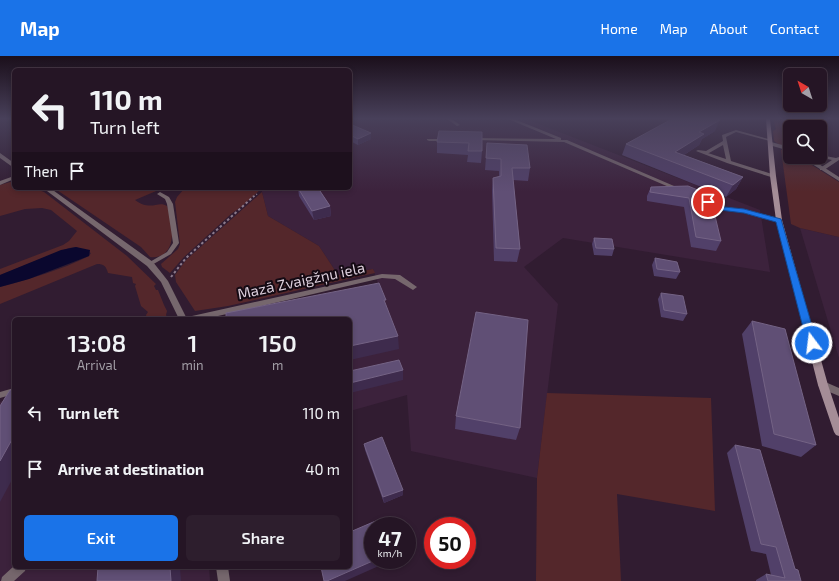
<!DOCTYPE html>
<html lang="en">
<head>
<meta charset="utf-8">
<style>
  :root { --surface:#251525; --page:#2d1e2d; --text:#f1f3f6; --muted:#a39fa7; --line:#423442; --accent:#1a73e8 }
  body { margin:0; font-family:"Exo 2",sans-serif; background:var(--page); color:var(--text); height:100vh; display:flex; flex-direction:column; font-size:15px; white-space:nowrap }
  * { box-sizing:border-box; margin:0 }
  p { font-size:13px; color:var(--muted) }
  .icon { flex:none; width:22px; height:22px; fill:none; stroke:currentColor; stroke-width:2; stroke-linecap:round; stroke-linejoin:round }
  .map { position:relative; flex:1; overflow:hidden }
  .sheet { position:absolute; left:12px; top:261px; width:340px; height:252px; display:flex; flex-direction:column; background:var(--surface); border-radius:6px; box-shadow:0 2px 6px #0003,0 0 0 1px var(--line) }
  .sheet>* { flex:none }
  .guide { position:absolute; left:12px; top:12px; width:340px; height:122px; border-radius:6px; box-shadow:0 2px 6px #0003,0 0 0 1px var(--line); background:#251525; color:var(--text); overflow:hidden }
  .needle { width:26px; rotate:321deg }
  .controls { position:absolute; left:783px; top:12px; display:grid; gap:8px }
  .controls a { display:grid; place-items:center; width:44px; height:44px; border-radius:6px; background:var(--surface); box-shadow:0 2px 6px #0003,0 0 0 1px var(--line); font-size:20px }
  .speed { position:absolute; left:364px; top:461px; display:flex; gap:8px; font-size:20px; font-weight:700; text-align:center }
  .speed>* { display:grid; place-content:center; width:52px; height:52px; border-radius:50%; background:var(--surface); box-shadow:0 2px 6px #0003,0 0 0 1px var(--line); line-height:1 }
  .speed small { font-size:10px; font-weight:400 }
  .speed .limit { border:6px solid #d22; background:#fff; color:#111 }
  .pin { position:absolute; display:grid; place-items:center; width:34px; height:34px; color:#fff; margin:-17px; border:2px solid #fff; border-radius:50%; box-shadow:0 1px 4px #0007 }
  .me { position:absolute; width:44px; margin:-22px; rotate:345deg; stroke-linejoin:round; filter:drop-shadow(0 0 3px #0008) }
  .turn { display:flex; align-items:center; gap:14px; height:84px; padding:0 12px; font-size:18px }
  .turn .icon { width:52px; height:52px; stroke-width:2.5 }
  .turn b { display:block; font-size:28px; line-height:34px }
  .then { display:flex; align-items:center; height:38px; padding:0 12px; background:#0003; gap:8px; font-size:15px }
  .eta { display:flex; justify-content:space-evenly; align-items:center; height:68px; text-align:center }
  .eta b { font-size:24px; font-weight:600; line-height:28px }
  .action { display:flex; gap:8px; margin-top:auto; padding:8px 12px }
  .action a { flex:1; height:46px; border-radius:6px; background:var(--accent); color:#fff; font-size:16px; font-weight:600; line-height:46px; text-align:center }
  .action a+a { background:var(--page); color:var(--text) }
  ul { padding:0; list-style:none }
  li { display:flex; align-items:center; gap:12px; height:56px; padding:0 12px }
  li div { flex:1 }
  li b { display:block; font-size:15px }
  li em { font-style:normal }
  header { display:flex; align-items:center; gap:24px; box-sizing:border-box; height:56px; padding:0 20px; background:var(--accent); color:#fff }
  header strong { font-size:19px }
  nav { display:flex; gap:22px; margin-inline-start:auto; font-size:14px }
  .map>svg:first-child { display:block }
</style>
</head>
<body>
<header>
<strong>Map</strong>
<nav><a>Home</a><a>Map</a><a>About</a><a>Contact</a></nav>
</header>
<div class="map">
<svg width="839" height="525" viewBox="0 0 839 525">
  <rect width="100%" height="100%" fill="#311c31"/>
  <path fill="#3c223c" d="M350,63H526L760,154L770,216L563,182L524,211L558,248L537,422L411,395L407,339L350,355V263H223L379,230L373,213L338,219L319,190L268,160L261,132H350Z
    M800,172L839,181V302Z
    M14,341V511H209L210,525H0V346Z"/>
  <path fill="#54272b" d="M773,63H802L804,71H790V92L780,89L774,85L773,75L776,73Z
    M781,94L790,95V101H799L839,126V181L800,172L791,168Z
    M14,125V132H33L44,136L127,200L156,228L154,230L156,234H158L164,249L167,255L166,259L168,263H147L146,259L148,256L141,250L135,230L136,228L133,227L132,221L108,217C106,210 104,208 97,208L0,248V231C30,223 61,214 89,200L91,197L76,191L69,192L0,219V213L63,189L69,185L77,175L51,154L42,152L25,153L0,160V129Z
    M54,132H163L135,144C151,156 158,144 167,150C174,167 178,204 150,201L141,191Z
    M183,132L261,133L241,151L231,158L184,201L170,217L162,211L161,208L178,193L180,188L175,146L177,141L184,133Z
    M262,136L268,160L319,190L338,219L373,213L375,217L228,250L195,255L176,226L175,219L186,204Z
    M547,337L711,342L715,455L617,438L621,525H536L537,422Z"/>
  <path fill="#0a072e" d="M76,191L90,194L89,200L29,223L0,231V219L61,194Z"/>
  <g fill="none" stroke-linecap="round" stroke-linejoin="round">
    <path stroke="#8c7b8c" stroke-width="1.5" stroke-dasharray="2 2" stroke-linecap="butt" d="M253,141L257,138"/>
    <path stroke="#8c7b8c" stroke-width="2" stroke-dasharray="2.5 2.5" stroke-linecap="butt" d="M171,221L186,202L254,140"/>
    <path fill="#76676d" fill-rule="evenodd" d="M447,63H452L460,69L457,70Z
      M508,63H514L561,82V84H567L681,133L680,134H676L564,86L474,84L472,83L474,82L556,83Z
      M736,74L772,84L770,85L736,76L726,81L731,105L775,119V121H771L727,107L696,95L698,94L706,95L723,85L722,79ZM723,89L726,103L708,97H709Z
      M427,83H446L448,84L446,85H429L427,84Z
      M820,99L836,102L839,101V104L824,114H820V112L832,104L818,101H820Z
      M14,120V123L0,129V125Z
      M160,136L169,141L173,148L179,187L171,198L150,210L148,209L147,208L148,207L167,196L173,187L167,148L165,143L157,138Z
      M704,142L724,151L744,153L781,163L782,164L779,166L744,157L721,153L702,145V143Z
      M14,332V338L0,342V336Z
      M14,510L26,511L25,515L14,525H1L2,521Z"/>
    <path fill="#76676d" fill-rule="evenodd" d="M771,86L790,91V95L769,89L768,88Z
      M0,97L14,107V112L0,102Z
      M801,101H808L839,121V125Z
      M43,132H50L153,206L168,225L187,263H179L161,226L147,210Z
      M382,218L400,219L417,231L413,234L395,223L382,222L205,263H188L192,260Z
      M823,325L839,332V340L820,332L818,329L820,326Z
      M216,511H228L230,525H218Z"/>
    <path fill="#a58d97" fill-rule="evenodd" d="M766,63H770L776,120L782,164L828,329L839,362V380L836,379L834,376L818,329L776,164L770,120Z"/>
  </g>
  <path fill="#514069" d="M350,68L371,83L358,89L350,85Z
    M715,75L702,83L699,89L684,99L743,121L736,133L726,141L622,99L626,88Z
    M482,76V95L481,107L467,106L468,99L437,97V86Z
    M487,87L530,112L528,125L513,124L520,193L517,206L494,205L492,134L493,122L499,121V115L485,114Z
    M688,130L721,185L716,195L691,191L684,151L647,145V140L651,131Z
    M298,132H318L330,150L331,160L314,164L299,140Z
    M594,182L614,193L612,200L594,199L592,188Z
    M655,202L680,216L676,223L654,220L652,209Z
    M661,237L687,258L683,265L661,261L658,243Z
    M752,265L816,389L801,401L762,390L742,278Z
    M456,360L520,372L516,384L455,373Z
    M364,388L403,439L384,447L365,394Z
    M735,389L795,513L801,525H756V524L766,518L771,519L766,498L751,495L727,397Z"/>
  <path fill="#3e2b4d" d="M720,64L715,75L702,83L699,89L673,106L675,96L699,76Z
    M371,77V83L358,89V83Z
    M743,121L736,133L726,141L733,129Z
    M330,150L331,160L314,164L312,155Z
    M398,280L399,293L350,304V290Z
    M403,314V324L350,337V327Z
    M14,380V420L0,446V405Z
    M403,434V439L384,447L383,441Z
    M375,504H390V505L345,525H327Z
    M170,511H180L181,525H171Z"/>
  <path fill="#604f75" stroke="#746385" d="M672,63H717L720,64L699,76L704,78L675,96L743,121L733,129L626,88Z
    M350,68L371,77L358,83L350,79Z
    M439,75L482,76V95H468L469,87L437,86Z
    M487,87L527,89L530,112H512L520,193L496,192L493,122L501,120V103L486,102Z
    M688,130L710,139L721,185L696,181L689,142L650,136L651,131Z
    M298,132H318L330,150L312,155Z
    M594,182L612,183L614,193L596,192Z
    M655,202L677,206L680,216L657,213Z
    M379,227L386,244H384L398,280L350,290V263H226V257Z
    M661,237L683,240L687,258L664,254Z
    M476,256L528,264L520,372L456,360Z
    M752,265L785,273L816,389L774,378Z
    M399,304L403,314L350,327V315Z
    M10,334H14V380L0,405V350Z
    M382,381L403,434L383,441L364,388Z
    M735,389L760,394L795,513L798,514L801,525H768L766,518L785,522L776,491L761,488Z
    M378,464L379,470H373V504H375L327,525H324L321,511H350V476Z
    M98,511H170L171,525H97Z"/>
  <linearGradient id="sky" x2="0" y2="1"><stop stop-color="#1b0f1b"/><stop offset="0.46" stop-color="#48405a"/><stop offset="1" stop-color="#48405a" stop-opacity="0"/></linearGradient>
  <rect width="839" height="136" fill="url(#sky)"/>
  <path fill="#1a73e8" stroke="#114b97" d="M708,144L724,151L744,153L781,163L817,287L815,290H808L807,287L776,166L744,157L720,154L706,148L705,146Z"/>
  <g text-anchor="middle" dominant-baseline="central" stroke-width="4" stroke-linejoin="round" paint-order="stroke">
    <g font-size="15" fill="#dccedb" stroke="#140a13">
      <text transform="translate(301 224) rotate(-12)">Mazā Zvaigžņu iela</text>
    </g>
  </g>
</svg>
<div class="controls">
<a><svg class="needle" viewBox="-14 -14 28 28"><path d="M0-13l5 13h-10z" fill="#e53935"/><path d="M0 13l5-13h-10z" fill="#a39fa7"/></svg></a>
<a><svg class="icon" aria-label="search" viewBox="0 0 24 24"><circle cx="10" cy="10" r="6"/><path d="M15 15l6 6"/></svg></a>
</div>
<div class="speed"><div>47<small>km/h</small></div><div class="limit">50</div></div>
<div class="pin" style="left:708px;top:146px;background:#d93025"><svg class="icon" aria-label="arrive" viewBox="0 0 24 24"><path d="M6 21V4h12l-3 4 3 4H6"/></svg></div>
<svg class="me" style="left:812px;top:287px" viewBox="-20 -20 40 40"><circle r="17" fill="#1a73e8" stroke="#fff" stroke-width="3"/><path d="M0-11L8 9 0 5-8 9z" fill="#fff"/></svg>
<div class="guide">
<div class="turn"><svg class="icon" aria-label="left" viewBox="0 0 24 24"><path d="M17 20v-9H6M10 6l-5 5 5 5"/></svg><div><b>110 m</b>Turn left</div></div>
<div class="then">Then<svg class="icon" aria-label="arrive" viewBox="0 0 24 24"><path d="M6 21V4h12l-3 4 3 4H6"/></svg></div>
</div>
<section class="sheet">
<div class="eta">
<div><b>13:08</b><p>Arrival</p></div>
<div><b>1</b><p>min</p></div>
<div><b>150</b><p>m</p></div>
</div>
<ul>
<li><svg class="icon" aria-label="left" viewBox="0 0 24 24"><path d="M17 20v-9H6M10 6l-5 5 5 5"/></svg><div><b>Turn left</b></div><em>110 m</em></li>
<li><svg class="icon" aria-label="arrive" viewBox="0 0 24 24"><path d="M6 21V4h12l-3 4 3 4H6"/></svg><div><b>Arrive at destination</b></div><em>40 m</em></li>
</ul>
<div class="action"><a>Exit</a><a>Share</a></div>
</section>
</div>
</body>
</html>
